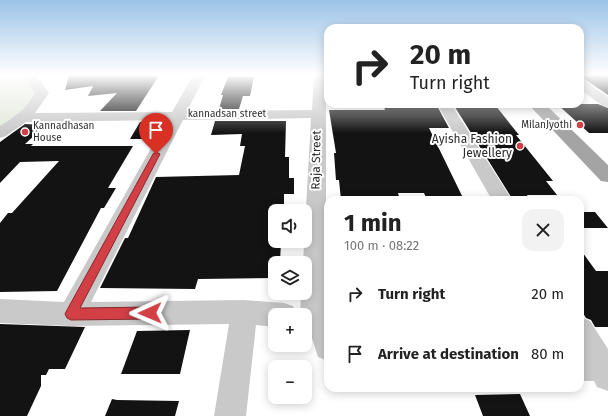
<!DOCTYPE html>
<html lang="en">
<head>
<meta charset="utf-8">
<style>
  :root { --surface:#fff; --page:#f2f2f2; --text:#222; --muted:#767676 }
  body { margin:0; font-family:"Fira Sans",sans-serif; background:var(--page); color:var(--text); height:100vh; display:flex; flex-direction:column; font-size:15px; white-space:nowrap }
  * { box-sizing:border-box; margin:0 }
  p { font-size:13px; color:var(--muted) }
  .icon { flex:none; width:22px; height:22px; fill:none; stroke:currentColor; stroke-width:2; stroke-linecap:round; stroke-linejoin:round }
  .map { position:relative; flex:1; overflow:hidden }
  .panel { position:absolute; left:324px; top:196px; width:260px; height:196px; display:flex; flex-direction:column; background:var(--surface); border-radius:12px; box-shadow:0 2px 10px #0003 }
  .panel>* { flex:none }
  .top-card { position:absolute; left:324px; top:24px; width:260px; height:84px; border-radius:12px; box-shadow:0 2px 10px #0003; background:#fff; color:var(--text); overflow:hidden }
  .tools { position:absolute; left:268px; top:204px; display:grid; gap:8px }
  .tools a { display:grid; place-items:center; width:44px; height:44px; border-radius:8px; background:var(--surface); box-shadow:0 2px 10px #0003; font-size:20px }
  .pin { position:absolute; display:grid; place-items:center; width:34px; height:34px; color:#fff; margin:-41px -17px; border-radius:50% 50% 50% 0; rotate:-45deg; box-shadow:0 0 4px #0007 }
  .pin .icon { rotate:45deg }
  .me { position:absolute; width:44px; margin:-22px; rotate:269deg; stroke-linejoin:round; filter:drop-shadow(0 0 3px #0008) }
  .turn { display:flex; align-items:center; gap:14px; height:84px; padding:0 20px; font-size:18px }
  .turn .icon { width:52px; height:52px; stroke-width:2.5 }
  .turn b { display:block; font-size:28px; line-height:34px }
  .round { display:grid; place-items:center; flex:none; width:42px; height:42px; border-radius:12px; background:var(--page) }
  .overview { display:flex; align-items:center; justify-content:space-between; height:68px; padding:0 20px }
  h1 { font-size:24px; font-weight:700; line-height:30px }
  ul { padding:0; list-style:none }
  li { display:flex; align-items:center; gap:12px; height:60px; padding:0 20px }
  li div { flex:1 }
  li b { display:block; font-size:15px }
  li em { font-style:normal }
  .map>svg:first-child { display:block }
</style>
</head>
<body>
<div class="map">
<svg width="608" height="416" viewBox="0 0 608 416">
  <rect width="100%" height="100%" fill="#fff"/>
  <path fill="#e2e8db" d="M0,74H26L38,94L0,132Z"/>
  <path fill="#131313" d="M78,74H160L136,111H100L117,93L88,96L93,86L65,90L69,76Z
    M608,75V95L580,76Z
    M228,77H254L250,96H243L239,109H219L223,95H221Z
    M383,104H436L449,128H429L464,200H427L424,193H398L400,200H341L339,180H336L334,153H336L329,110H385Z
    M453,104L496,106L519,135H516L553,181H546L557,195H527L530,200H513Z
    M557,104H598L608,108V133H589Z
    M215,121H286L285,157H289V178H294V194H284V211H275V241H281L280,263H275V278L198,279L195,289L100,288L125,238H128L156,177L239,175L245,146H240L242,134L211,135Z
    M140,122H158L149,139H130Z
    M25,124L46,125L25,144H33L31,146H133L108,188H116L104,208H101L57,291L0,292V223L8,213H12L59,161L20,162L0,183V142Z
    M580,212H595L608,228H580Z
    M580,249L596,271H608V327H595L591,320L586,318L580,308Z
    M0,324L85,327L65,369H49L46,375H41V386L27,416H0Z
    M190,330L180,374H121L137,331Z
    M520,394L530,416H483L475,395Z
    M112,399L117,400L179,401L175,416H105Z"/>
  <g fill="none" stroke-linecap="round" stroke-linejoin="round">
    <path fill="#c9c9c9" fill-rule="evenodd" d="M23,74H35L49,93L35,113L172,112L194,74H206L187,111L312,110L314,74H326V313L328,315V361L318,357L312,338L305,328V315H300L301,293H305V263H303L311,118L183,120L91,302L244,300L284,303L293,306L297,315H275V327L256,325L246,416H214L229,324L71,326L0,323V299L64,302L167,120L26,122L6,136L0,138V126C15,117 27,108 35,93Z
      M580,79L584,80L608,97V107L603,106L580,89Z
      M437,104H451L512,200H492Z
      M580,317L590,321L608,349V391L597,387L594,381H580Z"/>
    <path fill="#a4a4a4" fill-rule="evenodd" d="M528,104H545L608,165V182L601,181Z"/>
  </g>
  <linearGradient id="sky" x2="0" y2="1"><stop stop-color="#9bc3e8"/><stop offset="0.56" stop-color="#fff"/><stop offset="1" stop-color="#fff" stop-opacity="0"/></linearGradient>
  <rect width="608" height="133" fill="url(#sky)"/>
  <path fill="#d23f45" stroke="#88292d" d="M156,152L160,154L80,308L150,307L154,309L156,313L154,317L150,319L71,320L67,318L65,314L67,310L153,154Z"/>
  <g fill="#d23f45" stroke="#fff" stroke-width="1.5">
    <circle cx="580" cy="125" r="4"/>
    <circle cx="25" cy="132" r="4"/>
    <circle cx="520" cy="146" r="4"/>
  </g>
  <g text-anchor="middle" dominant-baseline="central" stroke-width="4" stroke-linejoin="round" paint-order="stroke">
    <g font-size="10" fill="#2c2c2c" stroke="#fff">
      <text x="227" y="114">kannadsan street</text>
    </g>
    <g font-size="10" fill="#2c2c2c" stroke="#fff" text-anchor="end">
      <text x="572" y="125">MilanJyothi</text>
      <text x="33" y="126" text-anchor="start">Kannadhasan<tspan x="33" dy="12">House</tspan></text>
    </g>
    <g font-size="12" fill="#2c2c2c" stroke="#fff" text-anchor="end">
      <text x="512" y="139">Ayisha Fashion<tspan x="512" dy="14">Jewellery</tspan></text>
    </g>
    <g font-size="12" fill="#2c2c2c" stroke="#fff">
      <text transform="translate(316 160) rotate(-89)">Raja Street</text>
    </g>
  </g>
</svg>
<div class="tools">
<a><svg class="icon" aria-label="sound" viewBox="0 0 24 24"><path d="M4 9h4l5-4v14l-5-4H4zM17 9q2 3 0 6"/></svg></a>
<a><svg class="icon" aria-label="layers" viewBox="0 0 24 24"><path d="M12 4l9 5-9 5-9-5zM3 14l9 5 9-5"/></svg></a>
<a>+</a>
<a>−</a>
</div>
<div class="pin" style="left:156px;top:154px;background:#d93025"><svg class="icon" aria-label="arrive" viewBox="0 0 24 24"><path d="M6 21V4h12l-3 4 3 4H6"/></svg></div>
<svg class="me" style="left:150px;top:313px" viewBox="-20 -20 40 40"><path d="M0-17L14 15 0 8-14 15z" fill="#d23f45" stroke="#fff" stroke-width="4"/></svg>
<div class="top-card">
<div class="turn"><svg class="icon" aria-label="right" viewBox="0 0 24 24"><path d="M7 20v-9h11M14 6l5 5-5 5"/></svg><div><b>20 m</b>Turn right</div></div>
</div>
<section class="panel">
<div class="overview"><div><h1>1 min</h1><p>100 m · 08:22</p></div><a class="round"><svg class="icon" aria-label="close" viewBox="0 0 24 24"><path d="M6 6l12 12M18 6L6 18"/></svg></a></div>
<ul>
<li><svg class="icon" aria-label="right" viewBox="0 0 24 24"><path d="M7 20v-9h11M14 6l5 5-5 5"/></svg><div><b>Turn right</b></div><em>20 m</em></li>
<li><svg class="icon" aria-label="arrive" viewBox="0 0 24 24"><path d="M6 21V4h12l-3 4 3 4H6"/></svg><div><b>Arrive at destination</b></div><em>80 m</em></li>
</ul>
</section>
</div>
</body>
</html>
